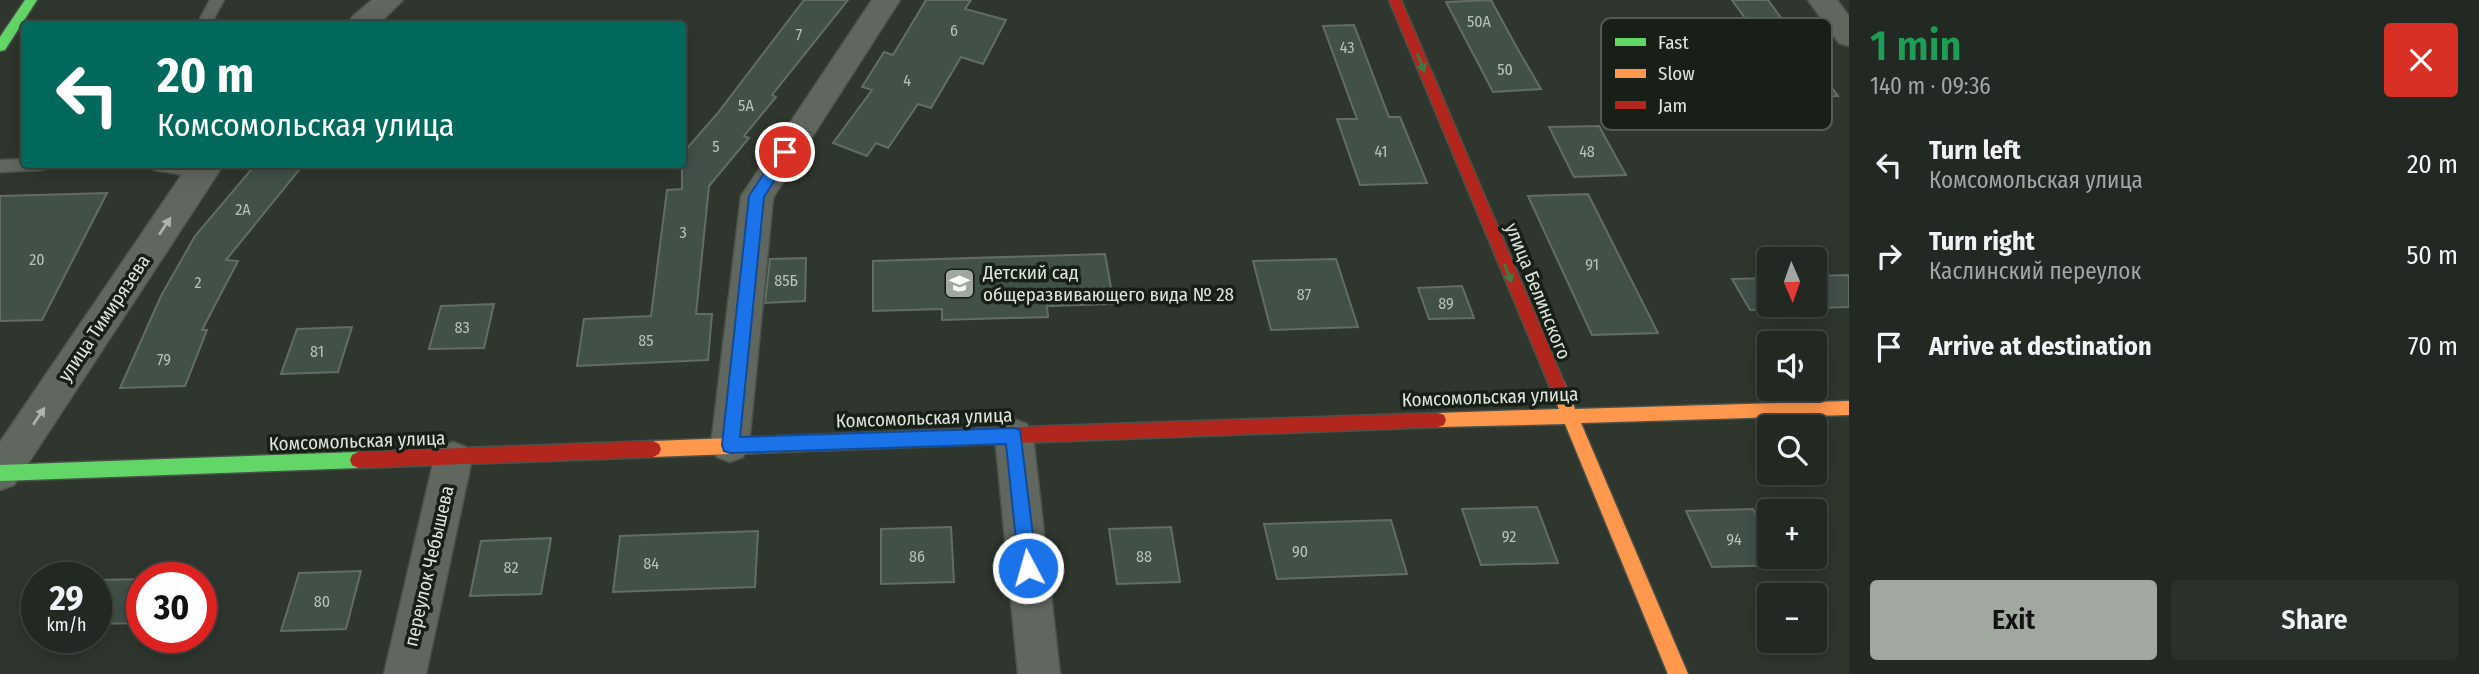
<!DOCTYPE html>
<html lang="en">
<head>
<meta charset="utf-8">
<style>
  :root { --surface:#222822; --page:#2a302a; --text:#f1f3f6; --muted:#a2a6a5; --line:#3f4440; --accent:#a0a89f }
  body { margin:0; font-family:"Fira Sans Condensed",sans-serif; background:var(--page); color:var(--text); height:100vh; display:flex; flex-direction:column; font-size:26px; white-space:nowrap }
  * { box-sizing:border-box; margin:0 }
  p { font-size:23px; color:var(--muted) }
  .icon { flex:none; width:38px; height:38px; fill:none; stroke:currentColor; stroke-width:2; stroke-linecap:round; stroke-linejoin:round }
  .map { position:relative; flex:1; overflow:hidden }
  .drawer { display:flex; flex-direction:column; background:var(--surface); width:630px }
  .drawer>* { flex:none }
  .hud { position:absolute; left:21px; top:21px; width:665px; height:147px; border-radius:7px; box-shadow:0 4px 18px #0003,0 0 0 2px var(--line); background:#00695c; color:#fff; overflow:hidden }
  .needle { width:46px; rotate:178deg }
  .controls { position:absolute; left:1757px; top:247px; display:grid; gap:14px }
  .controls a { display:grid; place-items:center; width:70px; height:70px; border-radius:7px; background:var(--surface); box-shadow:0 4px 18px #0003,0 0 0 2px var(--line); font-size:35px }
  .speed { position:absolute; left:21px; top:562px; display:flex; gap:14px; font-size:35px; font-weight:700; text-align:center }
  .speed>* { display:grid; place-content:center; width:91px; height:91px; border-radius:50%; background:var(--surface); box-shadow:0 4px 18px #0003,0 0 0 2px var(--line); line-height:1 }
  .speed small { font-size:18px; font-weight:400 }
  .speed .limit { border:10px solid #d22; background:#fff; color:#111 }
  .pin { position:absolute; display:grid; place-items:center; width:60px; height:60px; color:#fff; margin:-30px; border:4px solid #fff; border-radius:50%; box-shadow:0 2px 7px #0007 }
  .me { position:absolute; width:77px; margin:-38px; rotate:354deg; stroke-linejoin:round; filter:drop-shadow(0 0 5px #0008) }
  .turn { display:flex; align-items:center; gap:24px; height:147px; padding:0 21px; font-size:32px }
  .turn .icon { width:91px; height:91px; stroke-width:2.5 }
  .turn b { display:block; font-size:49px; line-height:60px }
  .round { display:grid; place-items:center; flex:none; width:74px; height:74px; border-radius:7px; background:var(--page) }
  .headline { display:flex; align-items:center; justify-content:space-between; height:119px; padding:0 21px }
  h1 { font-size:42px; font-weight:600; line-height:52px; color:#1e9e55 }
  .primary-button { display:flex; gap:14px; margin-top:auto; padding:14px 21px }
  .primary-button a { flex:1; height:80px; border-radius:7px; background:var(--accent); color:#111; font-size:28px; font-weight:600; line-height:80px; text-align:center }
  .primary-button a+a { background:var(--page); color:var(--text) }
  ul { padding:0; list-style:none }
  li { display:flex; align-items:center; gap:21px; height:91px; padding:0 21px }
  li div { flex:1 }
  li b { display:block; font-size:26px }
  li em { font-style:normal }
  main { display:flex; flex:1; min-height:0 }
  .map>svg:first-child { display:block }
</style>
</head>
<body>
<main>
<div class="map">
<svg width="1849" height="674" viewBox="0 0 1849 674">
  <rect width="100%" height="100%" fill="#2e362d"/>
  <path fill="#415148" stroke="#636c65" stroke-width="2" d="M804,0H848L772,95L776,97L744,136L749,138L709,186L696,314H712L708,360L577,366L584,319L651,316L667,190L682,189V154L717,114Z
    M926,0H971L965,9L1006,20L983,64L961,57L931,108L918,104L888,148L876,143L867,156L833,143L872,90L862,87L884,52L893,55Z
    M1491,0L1516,46L1541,89L1493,92L1446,2Z
    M1732,0H1768L1838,96L1790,97L1760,53H1770Z
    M1354,25L1389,117H1400L1427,183L1360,185L1337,119H1357L1323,26Z
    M1599,126L1626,175L1574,177L1549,127Z
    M256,164H304L226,260L238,261L202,330H207L185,386L120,388L161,296L195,236Z
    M107,193L42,320L0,321V196Z
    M1588,194L1658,333L1592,335L1528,196Z
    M1105,254L1114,304L1047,306L1048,317L942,320V309L873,311V261Z
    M806,258L805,301L765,303L770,259Z
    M1336,259L1358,327L1271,330L1253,261Z
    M1849,275V307L1750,310L1732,279L1769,278V304H1815V276Z
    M1462,286L1474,318L1429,319L1418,288Z
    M494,304L484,348L429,349L441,306Z
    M352,327L338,372L281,374L297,329Z
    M1537,507L1558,563L1481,565L1462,509Z
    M1753,509L1769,541V556H1777L1781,565L1712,567L1686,511Z
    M1391,520L1407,574L1277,579L1264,524Z
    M951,527L954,582L881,584V529Z
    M1171,527L1180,582L1117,584L1109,529Z
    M758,531L755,587L613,592L620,536Z
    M551,538L541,594L470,596L481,541Z
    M361,571L346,629L281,631L299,573Z
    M142,579V623L96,624V580Z"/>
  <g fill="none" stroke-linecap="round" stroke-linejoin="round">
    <defs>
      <path id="lane" d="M210,0H224L211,24H197Z
        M24,159V164H51L43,170L0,172V160Z
        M146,164H192L207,168L209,172L201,178L154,170Z"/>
      <path id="street" d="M372,0H403L379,24H348L352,17Z
        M872,0H900L773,198L749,445L743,457L730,462L717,457L711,445L741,196Z
        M1808,0H1837L1849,16V46L1839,43Z
        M189,164H224L14,485L0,490V442Z
        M1014,419L1027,424L1033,436L1060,674H1018L995,436L1001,424Z
        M453,442L466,447L472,459L426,674H384L434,459L440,447Z"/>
      <path id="fast" d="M25,0H37L5,50L0,51V37Z
        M358,452L364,455L366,460L364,465L358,468L0,481V465Z"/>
      <path id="slow" d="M1558,380L1564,382L1575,409L1849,401V415L1581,423L1688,674H1668L1565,424L1438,427L1432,425L1430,420L1432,415L1438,413L1559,409L1550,387L1552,382Z
        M965,429L971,432L973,437L971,442L965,445L653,457L647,454L645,449L647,444L653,441Z"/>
      <path id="jam" d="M1389,0H1401L1566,387L1564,392L1558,394L1552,392L1550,387Z
        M1438,413L1444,415L1446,420L1444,425L1438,427L965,445L959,442L957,437L959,432L965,429Z
        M653,441L659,444L661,449L659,454L653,457L358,468L352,465L350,460L352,455L358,452Z"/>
    </defs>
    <use href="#lane" stroke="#4a524a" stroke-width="3"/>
    <use href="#street" stroke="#4a524a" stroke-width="3"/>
    <use href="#fast" stroke="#4a524a" stroke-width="3"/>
    <use href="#slow" stroke="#4a524a" stroke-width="3"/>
    <use href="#jam" stroke="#4a524a" stroke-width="3"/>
    <use href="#lane" fill="#60675f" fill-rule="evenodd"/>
    <use href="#street" fill="#60675f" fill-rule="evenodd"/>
    <use href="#fast" fill="#63d668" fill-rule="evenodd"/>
    <use href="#slow" fill="#ff974d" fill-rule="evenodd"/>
    <use href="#jam" fill="#b3261e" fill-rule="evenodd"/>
  </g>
  <defs><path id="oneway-solid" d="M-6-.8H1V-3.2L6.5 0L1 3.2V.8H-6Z" transform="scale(1.75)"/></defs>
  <g fill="#3e7a40">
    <use href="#oneway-solid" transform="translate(1421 63) rotate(68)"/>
    <use href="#oneway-solid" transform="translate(1508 273) rotate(68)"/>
  </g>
  <g fill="#abb3aa">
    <use href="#oneway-solid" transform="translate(165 226) rotate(-56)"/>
    <use href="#oneway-solid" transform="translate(39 416) rotate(-56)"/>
  </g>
  <path fill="#1a73e8" stroke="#114b97" stroke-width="2" d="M785,147L792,152L764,197L740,437L1014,428L1020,430L1037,568L1034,574L1028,577L1022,574L1019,568L1006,444L730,453L724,451L722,445L749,196L780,149Z"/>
  <defs>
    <symbol id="school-square" viewBox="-11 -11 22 22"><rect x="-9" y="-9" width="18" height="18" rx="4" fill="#a0a89f" stroke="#181f17"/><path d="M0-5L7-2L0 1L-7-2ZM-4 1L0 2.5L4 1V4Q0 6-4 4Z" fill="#fff"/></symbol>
  </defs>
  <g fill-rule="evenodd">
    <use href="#school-square" x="942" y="266" width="35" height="35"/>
  </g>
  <g text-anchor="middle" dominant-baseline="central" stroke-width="7" stroke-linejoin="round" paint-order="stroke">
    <g font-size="16" fill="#b6c1b7">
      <text x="1479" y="21">50А</text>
      <text x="954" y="30">6</text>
      <text x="799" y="34">7</text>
      <text x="1347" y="47">43</text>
      <text x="1505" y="69">50</text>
      <text x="907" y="80">4</text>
      <text x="746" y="105">5А</text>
      <text x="716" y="146">5</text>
      <text x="1381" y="151">41</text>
      <text x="1587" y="151">48</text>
      <text x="243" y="209">2А</text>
      <text x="683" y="232">3</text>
      <text x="37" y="259">20</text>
      <text x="1592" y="264">91</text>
      <text x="786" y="280">85Б</text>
      <text x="198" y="282">2</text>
      <text x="1304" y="294">87</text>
      <text x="1446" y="303">89</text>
      <text x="462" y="327">83</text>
      <text x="646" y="340">85</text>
      <text x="317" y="351">81</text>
      <text x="164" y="359">79</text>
      <text x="1509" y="536">92</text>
      <text x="1734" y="539">94</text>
      <text x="1300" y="551">90</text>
      <text x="917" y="556">86</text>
      <text x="1144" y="556">88</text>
      <text x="651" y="563">84</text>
      <text x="511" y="567">82</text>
      <text x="322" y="601">80</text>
    </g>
    <g font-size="19" fill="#dde6dc" stroke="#181f17" text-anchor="start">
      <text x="983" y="272">Детский сад<tspan x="983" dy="22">общеразвивающего вида № 28</tspan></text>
    </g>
    <g font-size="19" fill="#dde6dc" stroke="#181f17">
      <text transform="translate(1538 291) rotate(68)">улица Белинского</text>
      <text transform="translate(104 318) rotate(-56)">улица Тимирязева</text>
      <text transform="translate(1490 397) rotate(-2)">Комсомольская улица</text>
      <text transform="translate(924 418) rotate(-2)">Комсомольская улица</text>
      <text transform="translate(357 441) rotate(-2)">Комсомольская улица</text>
      <text transform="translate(429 566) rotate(-77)">переулок Чебышева</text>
    </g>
  </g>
  <rect x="1601" y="18" width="231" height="112" rx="10" fill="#181f17" stroke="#535b52" stroke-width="2"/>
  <rect x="1615" y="38" width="31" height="8" fill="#63d668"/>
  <rect x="1615" y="69" width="31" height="9" fill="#ff974d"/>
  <rect x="1615" y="101" width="31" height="8" fill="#b3261e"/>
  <g font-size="19" fill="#dde6dc">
    <text x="1658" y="49">Fast</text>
    <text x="1658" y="80">Slow</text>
    <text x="1658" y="112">Jam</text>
  </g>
</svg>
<div class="controls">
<a><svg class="needle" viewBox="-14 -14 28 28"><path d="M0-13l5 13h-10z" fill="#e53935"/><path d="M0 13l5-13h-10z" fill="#a2a6a5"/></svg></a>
<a><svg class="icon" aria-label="sound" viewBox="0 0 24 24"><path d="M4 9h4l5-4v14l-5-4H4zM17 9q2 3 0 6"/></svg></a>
<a><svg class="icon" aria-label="search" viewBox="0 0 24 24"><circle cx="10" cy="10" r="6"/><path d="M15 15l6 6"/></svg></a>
<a>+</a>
<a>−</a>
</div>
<div class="speed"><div>29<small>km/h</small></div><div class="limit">30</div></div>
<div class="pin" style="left:785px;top:152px;background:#d93025"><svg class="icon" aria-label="arrive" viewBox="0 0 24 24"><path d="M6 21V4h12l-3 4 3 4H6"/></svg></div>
<svg class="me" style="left:1028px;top:568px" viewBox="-20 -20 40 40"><circle r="17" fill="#1a73e8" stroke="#fff" stroke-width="3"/><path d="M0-11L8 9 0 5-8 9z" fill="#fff"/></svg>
<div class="hud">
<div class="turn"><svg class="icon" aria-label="left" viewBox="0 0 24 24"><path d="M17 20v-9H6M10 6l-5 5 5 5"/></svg><div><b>20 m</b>Комсомольская улица</div></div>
</div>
</div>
<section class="drawer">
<div class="headline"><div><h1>1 min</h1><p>140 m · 09:36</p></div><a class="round" style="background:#d93025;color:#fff"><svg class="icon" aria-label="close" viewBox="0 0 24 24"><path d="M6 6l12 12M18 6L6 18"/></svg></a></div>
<ul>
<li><svg class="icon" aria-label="left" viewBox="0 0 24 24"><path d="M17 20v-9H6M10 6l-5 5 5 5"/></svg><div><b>Turn left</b><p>Комсомольская улица</p></div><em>20 m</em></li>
<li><svg class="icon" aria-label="right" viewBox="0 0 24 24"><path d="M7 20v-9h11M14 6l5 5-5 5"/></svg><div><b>Turn right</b><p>Каслинский переулок</p></div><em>50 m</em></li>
<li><svg class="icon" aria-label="arrive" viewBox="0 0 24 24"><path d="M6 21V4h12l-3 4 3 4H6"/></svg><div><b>Arrive at destination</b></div><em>70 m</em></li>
</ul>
<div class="primary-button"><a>Exit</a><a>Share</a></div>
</section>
</main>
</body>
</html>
